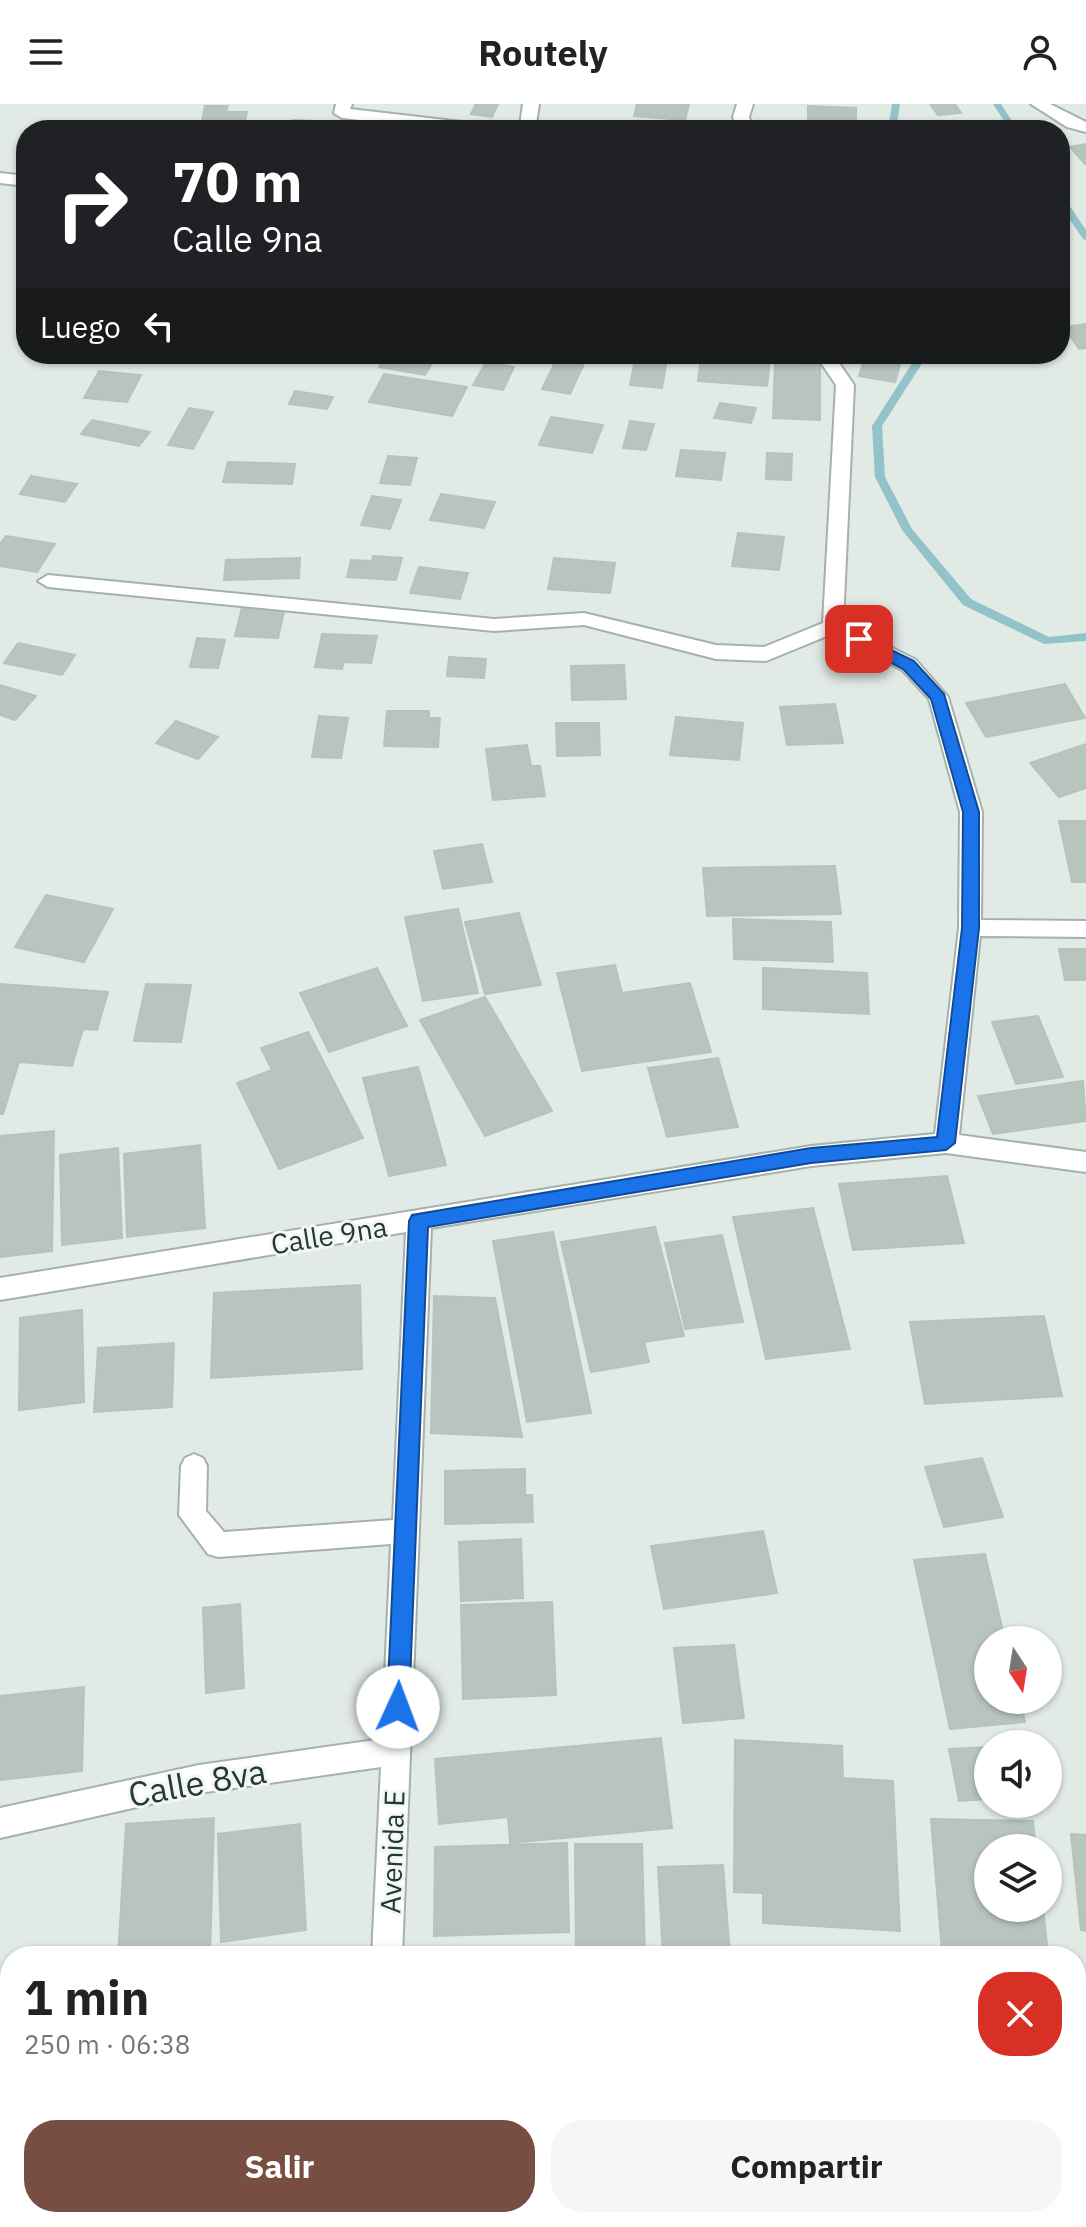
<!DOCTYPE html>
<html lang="es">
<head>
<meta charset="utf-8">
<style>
  :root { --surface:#fff; --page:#f6f6f6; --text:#222; --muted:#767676; --accent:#784d42 }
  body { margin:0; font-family:"IBM Plex Sans",sans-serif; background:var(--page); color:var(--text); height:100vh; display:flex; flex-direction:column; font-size:30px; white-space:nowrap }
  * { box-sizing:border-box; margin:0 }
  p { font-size:26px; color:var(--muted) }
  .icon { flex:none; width:44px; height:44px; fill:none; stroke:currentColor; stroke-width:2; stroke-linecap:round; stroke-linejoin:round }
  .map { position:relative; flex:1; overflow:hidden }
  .panel { position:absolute; left:0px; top:1842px; width:1086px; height:282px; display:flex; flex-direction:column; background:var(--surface); border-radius:32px 32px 0 0; box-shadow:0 2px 6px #0004 }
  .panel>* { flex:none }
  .banner { position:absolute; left:16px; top:16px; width:1054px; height:244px; border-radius:32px; box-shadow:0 2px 6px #0004; background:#202124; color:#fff; overflow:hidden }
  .needle { width:52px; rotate:168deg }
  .tools { position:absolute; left:974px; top:1522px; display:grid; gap:16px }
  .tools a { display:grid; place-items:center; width:88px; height:88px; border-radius:50%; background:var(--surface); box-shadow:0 2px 6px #0004; font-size:40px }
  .pin { position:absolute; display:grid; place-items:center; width:68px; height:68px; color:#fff; margin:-34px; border-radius:16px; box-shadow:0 4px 12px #0006 }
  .me { position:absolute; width:88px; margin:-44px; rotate:2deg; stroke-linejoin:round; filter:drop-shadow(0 0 6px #0008) }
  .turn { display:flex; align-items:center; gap:28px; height:168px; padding:0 24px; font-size:36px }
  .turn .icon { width:104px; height:104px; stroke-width:2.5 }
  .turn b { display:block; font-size:56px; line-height:68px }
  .then { display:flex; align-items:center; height:76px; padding:0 24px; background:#0003; gap:16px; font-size:30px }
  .round { display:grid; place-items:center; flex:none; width:84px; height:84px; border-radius:32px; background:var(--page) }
  .overview { display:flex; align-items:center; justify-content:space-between; height:136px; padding:0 24px }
  h1 { font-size:48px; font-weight:700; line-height:60px }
  .button { display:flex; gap:16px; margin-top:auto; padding:16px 24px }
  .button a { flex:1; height:92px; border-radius:32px; background:var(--accent); color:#fff; font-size:32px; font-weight:700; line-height:92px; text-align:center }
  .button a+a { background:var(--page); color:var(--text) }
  header { display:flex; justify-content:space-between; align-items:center; height:104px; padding:0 24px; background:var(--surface); font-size:36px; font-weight:700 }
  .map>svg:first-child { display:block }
</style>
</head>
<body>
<header><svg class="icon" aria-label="menu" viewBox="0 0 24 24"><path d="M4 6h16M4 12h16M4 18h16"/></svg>Routely<svg class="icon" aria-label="person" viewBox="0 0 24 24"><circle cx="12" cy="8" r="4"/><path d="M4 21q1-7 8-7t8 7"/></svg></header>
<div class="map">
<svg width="1086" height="2123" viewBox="0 0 1086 2123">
  <rect width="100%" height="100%" fill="#e2eae6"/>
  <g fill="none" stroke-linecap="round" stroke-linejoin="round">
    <path fill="#91c3c9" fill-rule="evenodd" d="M892,0H900L896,26H888Z
      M993,0H1001L1018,26H1010Z
      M1060,91L1063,92L1086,126V136L1083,135L1060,101Z
      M918,250H928L882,322L885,373L912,425L971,495L1049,533L1086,529V537L1044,540L963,501L902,426L875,373L872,322Z"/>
  </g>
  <path fill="#b8c5bf" stroke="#b5c3bd" stroke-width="2" d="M476,0H498L492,13L471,10Z
    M637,0H689L685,16L634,12Z
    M930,0H955L961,9L938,11Z
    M205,2H228L226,8H247L244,22H201Z
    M808,2L856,4V24L808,23Z
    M293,16L332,18L330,26H289Z
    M1086,40V60H1085L1070,43Z
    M1086,220V244L1079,245L1064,223Z
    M288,250H331L328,256Z
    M387,250H403L434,256L425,271L379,263Z
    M559,250L587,253L570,290L542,285Z
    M636,250H668L662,284L630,281Z
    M866,250H903L895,278L859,272Z
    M701,253L770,258L767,282L698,277Z
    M486,258L514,263L503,286L473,281Z
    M775,258L820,260V316L773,314Z
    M99,267L141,271L127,298L84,294Z
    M384,270L467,283L452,312L369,298Z
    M295,287L333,293L327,305L289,300Z
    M720,299L756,304L751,319L714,314Z
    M189,304L213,308L193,345L168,341Z
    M551,313L603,321L592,349L539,341Z
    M92,316L150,328L139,342L81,330Z
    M630,317L654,320L646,346L623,344Z
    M681,346L725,349L721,376L676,372Z
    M767,349L792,350L791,376L766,375Z
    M388,352L417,354L410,381L380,379Z
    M228,358L295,360L292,380L223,378Z
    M31,372L77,380L65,398L20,390Z
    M441,390L495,398L484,424L430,416Z
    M372,392L401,396L390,425L361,421Z
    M738,429L784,433L779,466L732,462Z
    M6,432L55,440L37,468L0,462V440Z
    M373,452L402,454L396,476L347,473L351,456L372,457Z
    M300,454L299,474L224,476L226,456Z
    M554,454L615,459L610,489L548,485Z
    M419,463L468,469L460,495L410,489Z
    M242,503L285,504L278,534L235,532Z
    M322,530L377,532L371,559L344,558L342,565L315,563Z
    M197,534L225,536L218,564L190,563Z
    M18,539L75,551L62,571L4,559Z
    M449,553L486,555L484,574L447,572Z
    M624,561L626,595L572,596L571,562Z
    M1065,580L1085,614L986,633L966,599Z
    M0,581L36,592L15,616L0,611Z
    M835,600L843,639L787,641L780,603Z
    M387,607H429V614H440L438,643L384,642Z
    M319,612L348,614L341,654L312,653Z
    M676,613L743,619L739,656L670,651Z
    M176,617L218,633L198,655L156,639Z
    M556,619H599L600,651L557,652Z
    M1086,640V684L1059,693L1030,659Z
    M527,641L531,662H540L545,692L493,696L486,645Z
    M1059,717H1086V778H1072Z
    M482,740L492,778L443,785L434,747Z
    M835,762L841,810L707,812L703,764Z
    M46,791L113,805L84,858L15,843Z
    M458,805L478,889L423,897L405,813Z
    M519,809L541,881L485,890L465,818Z
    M733,815L831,818L833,858L734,855Z
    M1059,845H1086V876H1065Z
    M615,861L622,889L690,879L711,948L582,967L557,869Z
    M377,864L407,922L329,948L300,889Z
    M763,864L867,869L869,910L763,905Z
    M0,880L108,888L97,926L83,925L72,962L19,958L3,1010H0Z
    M146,880L191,881L181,938L134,937Z
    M485,893L552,1007L485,1032L420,916Z
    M1038,912L1063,973L1016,980L992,918Z
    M308,928L363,1034L279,1065L237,979L272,966L261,944Z
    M718,954L738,1023L667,1033L648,964Z
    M418,963L446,1061L389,1072L363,974Z
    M1083,977L1086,1017L993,1030L978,992Z
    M54,1027L52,1147L0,1153V1032Z
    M200,1041L205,1124L127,1133L124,1050Z
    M118,1044L122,1134L62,1141L60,1051Z
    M947,1072L964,1139L853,1146L839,1080Z
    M813,1104L850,1245L766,1255L733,1113Z
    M655,1123L684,1232L644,1238L649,1258L591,1268L561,1138Z
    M553,1128L591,1309L527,1318L493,1137Z
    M722,1131L743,1218L685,1225L665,1139Z
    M360,1181L362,1265L211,1274L214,1189Z
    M434,1192L495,1194L522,1333L431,1329Z
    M82,1206L84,1298L19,1306L20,1214Z
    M1044,1212L1062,1292L925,1300L910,1218Z
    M174,1239L172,1303L94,1308L98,1244Z
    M982,1354L1003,1413L944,1423L925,1363Z
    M525,1365V1391H532L533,1418L445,1420V1367Z
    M763,1427L777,1489L664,1505L651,1442Z
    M521,1435L523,1494L461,1497L459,1438Z
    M985,1450L1005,1536H988V1596H1020L1025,1618L950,1625L914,1456Z
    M552,1498L556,1591L463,1595L461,1501Z
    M240,1500L244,1584L206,1589L203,1504Z
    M734,1541L744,1614L683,1619L674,1544Z
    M84,1583L82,1667L0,1676V1592Z
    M661,1634L672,1724L510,1739L508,1713L439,1720L435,1655Z
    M735,1636L842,1642L843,1674L893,1677L900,1827L763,1819V1789L734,1788Z
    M988,1643V1695L959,1697L949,1645Z
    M214,1714L210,1852H118L126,1720Z
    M931,1715L1033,1717L1036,1744H988V1804H1043L1048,1850L942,1848Z
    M300,1720L306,1826L221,1838L218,1730Z
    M1071,1730L1086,1731V1827L1081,1826Z
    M567,1739L569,1828L434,1832L435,1743Z
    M575,1740H642L645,1852H576Z
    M723,1761L730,1852H663L658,1763Z
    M1086,2004V2094L1076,2095V2005Z
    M82,2114H312V2123H81Z
    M462,2114H569L567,2123H461Z
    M640,2114H804V2122L640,2119Z
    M881,2114H963L964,2123H881Z"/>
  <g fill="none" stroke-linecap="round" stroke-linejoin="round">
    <defs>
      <path id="minor" d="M336,0H352L350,5L480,20L520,21L523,0H539L535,26H449L342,14L334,9Z
        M737,0H753L749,13L753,26H737L733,13Z
        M1031,0H1050L1086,18V28L1067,23Z
        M0,69L26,72V82L0,79Z
        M815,250H833L854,281L843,519L916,556L948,593L982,708L981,816L1086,817V833L980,832L959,1031L1086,1048V1068L946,1049L811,1062L431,1124L402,1852H372L381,1663L199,1689L0,1734V1704L199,1661L382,1635L391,1440L218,1453L208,1450L179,1411L181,1362L185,1354L194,1350L203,1354L207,1362L206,1407L224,1428L393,1416L406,1128L0,1196V1174L811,1042L935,1030L959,824L960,708L929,595L902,566L832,530L766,557L716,555L584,521L494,527L48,483L38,477L48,471L494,515L584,509L716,541L764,543L823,519L836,281Z
        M1076,1914L1086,1915V1947L1076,1946Z
        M356,2114H388V2123H356Z"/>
    </defs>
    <use href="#minor" stroke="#a5b1ad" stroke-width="4"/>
    <use href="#minor" fill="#fff" fill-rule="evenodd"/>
  </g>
  <path fill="#1a73e8" stroke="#114b97" stroke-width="2" d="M859,530L914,557L944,590L979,708V824L955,1039L946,1046L811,1059L428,1123L409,1603L406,1610L398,1613L390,1610L387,1603L409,1117L412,1111L811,1044L937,1033L962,824L963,708L931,595L903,565L853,539L851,535Z"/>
  <g text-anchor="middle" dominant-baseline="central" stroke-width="6" stroke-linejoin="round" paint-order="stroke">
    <g font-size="28" fill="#243933" stroke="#f2f7f5">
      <text transform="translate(329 1131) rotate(-9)">Calle 9na</text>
      <text transform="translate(392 1748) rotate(-88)">Avenida E</text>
    </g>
    <g font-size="34" fill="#243933" stroke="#f2f7f5">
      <text transform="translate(197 1678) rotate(-10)">Calle 8va</text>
    </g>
  </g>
</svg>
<div class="tools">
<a><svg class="needle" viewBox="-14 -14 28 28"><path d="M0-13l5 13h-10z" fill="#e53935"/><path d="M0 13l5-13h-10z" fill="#767676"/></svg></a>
<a><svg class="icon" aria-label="sound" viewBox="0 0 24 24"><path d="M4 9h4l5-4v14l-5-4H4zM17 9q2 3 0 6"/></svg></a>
<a><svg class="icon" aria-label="layers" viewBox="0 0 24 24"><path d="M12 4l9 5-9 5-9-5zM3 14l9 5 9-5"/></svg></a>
</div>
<div class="pin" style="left:859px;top:535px;background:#d93025"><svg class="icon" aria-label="arrive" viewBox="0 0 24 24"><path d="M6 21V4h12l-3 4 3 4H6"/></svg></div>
<svg class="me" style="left:398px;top:1603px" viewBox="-20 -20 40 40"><circle r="19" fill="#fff"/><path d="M0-13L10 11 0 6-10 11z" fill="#1a73e8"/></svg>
<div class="banner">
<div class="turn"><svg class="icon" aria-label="right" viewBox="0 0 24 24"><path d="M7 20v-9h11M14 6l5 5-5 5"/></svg><div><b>70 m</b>Calle 9na</div></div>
<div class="then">Luego<svg class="icon" aria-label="left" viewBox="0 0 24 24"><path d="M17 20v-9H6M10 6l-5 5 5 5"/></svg></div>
</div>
<section class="panel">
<div class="overview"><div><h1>1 min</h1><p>250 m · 06:38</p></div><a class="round" style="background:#d93025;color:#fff"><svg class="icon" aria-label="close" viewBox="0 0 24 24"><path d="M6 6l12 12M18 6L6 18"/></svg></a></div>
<div class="button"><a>Salir</a><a>Compartir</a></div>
</section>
</div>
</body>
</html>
